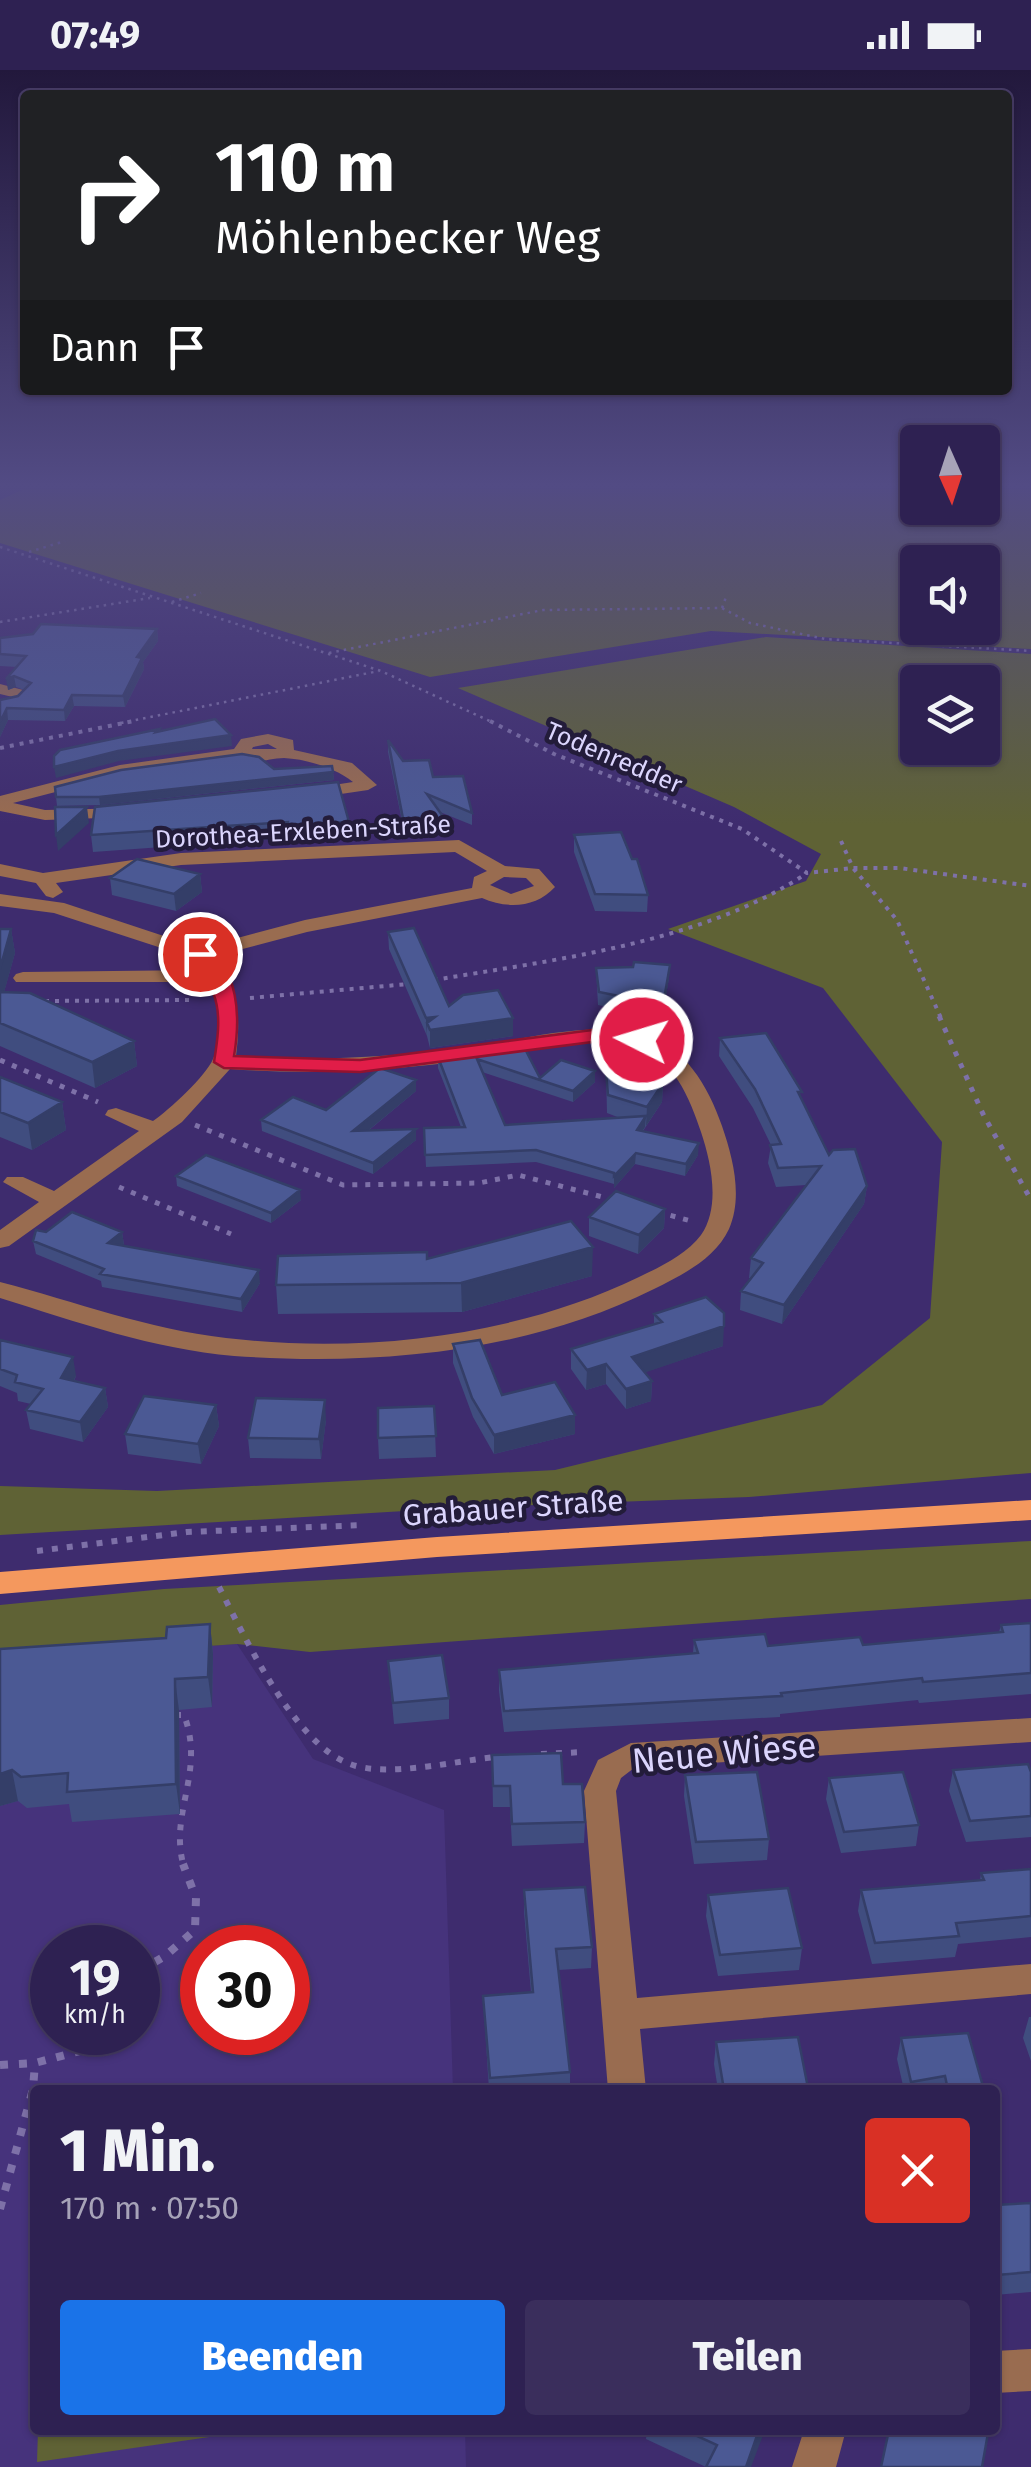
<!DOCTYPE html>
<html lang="de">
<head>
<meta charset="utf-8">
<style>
  :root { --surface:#2e2152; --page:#3a2e5c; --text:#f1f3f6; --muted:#a7a3b8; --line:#493e69; --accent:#1a73e8 }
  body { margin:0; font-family:"Fira Sans",sans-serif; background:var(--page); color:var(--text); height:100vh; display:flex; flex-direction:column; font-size:38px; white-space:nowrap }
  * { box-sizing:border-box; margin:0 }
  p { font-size:32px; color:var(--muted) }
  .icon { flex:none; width:55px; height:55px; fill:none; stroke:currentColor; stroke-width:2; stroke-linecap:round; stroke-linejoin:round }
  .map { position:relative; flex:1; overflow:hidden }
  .sheet { position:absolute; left:30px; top:2015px; width:970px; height:350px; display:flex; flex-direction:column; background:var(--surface); border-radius:10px; box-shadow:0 2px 8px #0004,0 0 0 2px var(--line) }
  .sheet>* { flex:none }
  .top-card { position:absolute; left:20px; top:20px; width:992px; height:305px; border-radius:10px; box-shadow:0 2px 8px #0004,0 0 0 2px var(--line); background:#202124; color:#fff; overflow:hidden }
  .needle { width:65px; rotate:177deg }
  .controls { position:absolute; left:900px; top:355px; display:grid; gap:20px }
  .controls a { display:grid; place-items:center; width:100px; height:100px; border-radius:10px; background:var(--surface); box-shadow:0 2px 8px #0004,0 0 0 2px var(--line); font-size:50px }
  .speed { position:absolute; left:30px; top:1855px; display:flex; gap:20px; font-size:50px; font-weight:700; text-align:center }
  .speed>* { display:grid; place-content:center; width:130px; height:130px; border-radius:50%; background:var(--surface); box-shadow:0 2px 8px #0004,0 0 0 2px var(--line); line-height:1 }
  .speed small { font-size:25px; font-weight:400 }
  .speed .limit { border:15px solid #d22; background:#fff; color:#111 }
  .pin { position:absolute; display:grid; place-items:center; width:85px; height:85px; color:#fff; margin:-42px; border:5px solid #fff; border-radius:50%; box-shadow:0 2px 10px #0007 }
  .me { position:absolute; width:110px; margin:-55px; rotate:275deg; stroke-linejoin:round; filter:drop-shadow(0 0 8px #0008) }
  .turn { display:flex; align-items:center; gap:35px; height:210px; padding:0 30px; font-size:45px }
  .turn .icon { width:130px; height:130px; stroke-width:2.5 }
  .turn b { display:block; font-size:70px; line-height:85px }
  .then { display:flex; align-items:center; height:95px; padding:0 30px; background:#0003; gap:20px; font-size:38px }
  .round { display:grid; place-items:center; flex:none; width:105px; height:105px; border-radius:10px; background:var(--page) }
  .headline { display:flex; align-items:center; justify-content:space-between; height:170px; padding:0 30px }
  h1 { font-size:60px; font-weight:800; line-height:75px }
  .primary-button { display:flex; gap:20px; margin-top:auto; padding:20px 30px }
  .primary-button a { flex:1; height:115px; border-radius:10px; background:var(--accent); color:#fff; font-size:40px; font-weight:800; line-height:115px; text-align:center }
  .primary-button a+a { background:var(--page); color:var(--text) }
  .status { display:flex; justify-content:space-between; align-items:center; height:70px; padding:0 50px; background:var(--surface); direction:ltr }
  .status svg { height:28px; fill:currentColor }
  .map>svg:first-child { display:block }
</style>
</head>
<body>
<div class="status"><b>07:49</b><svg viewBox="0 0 49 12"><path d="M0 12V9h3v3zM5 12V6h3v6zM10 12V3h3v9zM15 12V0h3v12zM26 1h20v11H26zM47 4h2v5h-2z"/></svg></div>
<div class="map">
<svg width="1031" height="2397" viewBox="0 0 1031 2397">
  <rect width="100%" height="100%" fill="#3e2c6e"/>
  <path fill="#46337c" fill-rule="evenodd" d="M237,1574L313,1689L444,1740L453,2020H35V2360H465L466,2397H0V1591ZM52,1878H138V1962H52ZM202,1878H288V1962H202Z"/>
  <path fill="#5f6235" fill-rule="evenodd" d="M24,419H917L918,438H982L983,419H1031V579L711,561L430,607L0,473V430ZM918,492H982V558H918Z
    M766,567L1031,584V1403L749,1427L455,1438L0,1465V1416L157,1421L555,1400L822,1335L930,1248L942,1072L823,918L668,859L806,811L821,784L734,737L458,618ZM918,612H982V678H918Z
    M1031,1471V1529L310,1582L237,1574L0,1591V1535L164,1519Z
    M38,2360H258L37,2392Z"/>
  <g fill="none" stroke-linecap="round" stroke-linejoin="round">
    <path stroke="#7e71a8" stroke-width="2.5" stroke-dasharray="2.5 5" stroke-linecap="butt" d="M0,477L381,601L494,653
      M29,482L65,471
      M172,532L201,523
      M722,538L726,527
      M0,552L150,528
      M329,583L543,540L722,538L750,553L825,569L1031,581
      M121,653L379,601"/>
    <path stroke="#7e71a8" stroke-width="4" stroke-dasharray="4 6" stroke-linecap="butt" d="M490,651L554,684L742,759L807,803L853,798L897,850L941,948
      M0,678L134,651
      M841,771L853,798H899L1031,816
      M434,910C554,890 705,872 807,803
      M250,928L408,914
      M45,931L189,930"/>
    <path stroke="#7e71a8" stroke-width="5" stroke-dasharray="5 8" stroke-linecap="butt" d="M939,946L983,1044L1031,1130
      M0,990L98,1032
      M195,1055L343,1115L479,1113L518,1105L614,1130
      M119,1117L231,1164
      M658,1142L691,1151"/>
    <path stroke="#7e71a8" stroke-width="6" stroke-dasharray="6 9" stroke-linecap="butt" d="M37,1481L187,1462L365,1455
      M219,1517C245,1567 294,1674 350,1694C387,1708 455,1691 495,1687
      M175,1645H184C206,1703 168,1743 184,1797
      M541,1684L585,1682"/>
    <path stroke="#7e71a8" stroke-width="8" stroke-dasharray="8 11" stroke-linecap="butt" d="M138,1902L165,1886L195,1860L196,1828L183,1794
      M0,1995L35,1993L84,1980L82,1962
      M0,2139L33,2019L35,1993"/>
    <path fill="#996c50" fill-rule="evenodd" d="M0,614L27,621L29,624L21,629L0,624Z
      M268,664L293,670L294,680L352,693L377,715L368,720L307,729L301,728V720L353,712C336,698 306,689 284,688C269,688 257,695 243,688L121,705L13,733L45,740L134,738L137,742L128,747L45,750L0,741V726L120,695L234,679L241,669ZM268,674L277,679H252L253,677Z
      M459,770L505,796L539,799L555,817C536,838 507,839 482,828L307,862L212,887C239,918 241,947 236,986C314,992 392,987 469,977C525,970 584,951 641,964C685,975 708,1016 722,1056C733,1088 743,1127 729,1159C715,1189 682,1205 654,1219C527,1283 374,1296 234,1286C153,1279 77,1252 0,1228V1212C77,1232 147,1259 226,1268C363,1284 515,1267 639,1207C660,1197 687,1184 701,1165C721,1136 711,1092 701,1062C690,1029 673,986 635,976C582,963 523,983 470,990C390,1001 310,1005 230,999L182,1052L9,1176L0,1178V1160L39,1132L3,1112L7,1107H23L54,1121L139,1061L105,1045L108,1040L116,1038L153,1051C169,1040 206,1006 213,989C223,967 219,934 210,912H16L13,908L16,904L23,902L202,900L192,888L54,843L0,836V824L64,833L200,878L305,850L472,818L474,807L487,801L455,782L181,795L56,813L63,822L53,828L46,826L36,813L0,806V794L43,803L181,783ZM504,807L526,808L534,816L511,824L490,815Z
      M1031,1648V1672L634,1698L621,1708L616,1721L637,1928L1031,1894V1924L640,1959L646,2020H608L584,1721L598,1690L631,1673Z
      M1031,2279V2321L995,2323V2281Z
      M804,2360H846L836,2397H792Z"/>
    <path fill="#f4985e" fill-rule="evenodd" d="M1031,1430V1450L437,1487L0,1524V1502L437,1467Z"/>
  </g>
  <path fill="#404d7f" d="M157,559L158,571L143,592L144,599L125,637L74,636L65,651L8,650L0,667V630L18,626L24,620L16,617L8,620L17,597L0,596V568Z
    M388,670L403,691L433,707L472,743V755L440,742L447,752L448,765L405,766L388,682Z
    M274,699L333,702L334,710L100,735L57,736L56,727Z
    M95,737L349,752L350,769L289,772V768L93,782L91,765Z
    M574,765L632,789L648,825L647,842L595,841L574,782Z
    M200,804L202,822L176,841L112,825L110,808Z
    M0,859H11L15,883L4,922L134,971L137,996L95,1018L0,976Z
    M388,862L449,936L513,966L430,978L427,966L389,879Z
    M596,898L669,908L662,948L598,935Z
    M720,968L802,1029L829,1085L867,1116L864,1134L782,1254L740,1240L741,1221L751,1208H749L751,1188L806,1115L776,1117L768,1093L771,1075L753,1038L719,986Z
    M522,973L540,1008L595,1001V1012L573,1032L482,1002L505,1055L620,1048L607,1043L606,1001L663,1013L662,1032L643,1061L698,1085L685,1106L635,1094L614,1118V1114L536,1092L426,1097L424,1058L461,1057L438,998V987Z
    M0,1007L62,1032L66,1060L32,1080L0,1067Z
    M416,1021L368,1061L416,1070L373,1104L262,1061L261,1050L326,1040Z
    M176,1106L301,1130L271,1153L177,1116Z
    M665,1139L664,1158L638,1184L589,1166V1147Z
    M46,1162H122L124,1175L123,1176L260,1213L242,1242L102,1217L101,1211L36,1184L33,1171Z
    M427,1189L592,1206L462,1242L278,1244L276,1215Z
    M654,1244L723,1276L645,1302L652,1311L651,1331L626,1339L606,1314L586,1320L571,1299V1279L654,1254Z
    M0,1270L76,1306L74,1311L105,1318L108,1337L83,1372L30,1359L26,1340L31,1334L18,1331L17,1323L0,1316Z
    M453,1274L502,1325L575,1364L494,1384L473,1347L453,1293Z
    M216,1335L219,1356L201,1394L128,1384L125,1364Z
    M434,1336L436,1387L379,1389L378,1368Z
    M326,1350L321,1389L250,1388L248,1368Z
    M1031,1553V1624L919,1633L918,1630L780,1644V1647L504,1662L499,1621V1600L693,1583L694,1570L768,1576L863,1575L999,1562L1001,1555Z
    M210,1554L213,1584L212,1637L179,1640L180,1744L72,1752L69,1734L27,1738L18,1731L0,1736V1579L166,1568Z
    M388,1591L449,1628V1649L394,1654Z
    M492,1685L563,1714L585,1752L584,1773L512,1776L510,1737H493Z
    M953,1700L1031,1702V1767L966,1772L949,1721Z
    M685,1705L769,1769L767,1790L694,1794L684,1726Z
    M829,1708L919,1755L916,1776L841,1783L826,1729Z
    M1031,1799V1867L958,1874L955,1887L872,1894L858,1841L861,1820L980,1810L981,1803Z
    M524,1820L592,1877L591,1898L558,1900L570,2002V2020H489L483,1926L531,1922L524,1842Z
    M708,1825L802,1878L799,1900L718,1906L706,1846Z
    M1029,1947H1031V1991L1023,1968Z
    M901,1968L984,2020H904L897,1989Z
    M716,1972L808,2018V2020H718L714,1994Z
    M1031,2133V2222L995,2225V2135Z
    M647,2360H765L706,2397L646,2369Z"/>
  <path fill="#343e68" d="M157,559L158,571L143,592L144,599L125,637L123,626L137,587Z
    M14,606L16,617L8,620L6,609Z
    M72,625L74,636L65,651L64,640Z
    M7,638L8,650L0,667V652Z
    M231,665L232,676L119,691L56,708L54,697L118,681Z
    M333,702L334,710L100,735L99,727Z
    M87,737L89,753L58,781L56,765Z
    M200,804L202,822L176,841L174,824Z
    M11,859L15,883L0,937V899Z
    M670,895L669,908L662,948L663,935Z
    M435,947L513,948V966L430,978V960L427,953L426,966V948Z
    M134,971L137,996L95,1018L92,992Z
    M595,1001V1012L573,1032V1021Z
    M416,1010V1021L353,1073V1061Z
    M663,1013L662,1032L646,1056L647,1037Z
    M62,1032L66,1060L32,1080L28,1053Z
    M646,1046L645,1057L636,1071L637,1060Z
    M416,1059V1070L373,1104V1093Z
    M699,1073L698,1085L685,1106L686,1094Z
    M636,1083L635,1094L614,1118V1106Z
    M867,1116L864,1134L782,1254L784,1235Z
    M300,1120L301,1130L271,1153V1143Z
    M665,1139L664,1158L638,1184L639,1165Z
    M122,1162L124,1175L109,1186L108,1173Z
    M593,1177L592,1206L462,1242L461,1213Z
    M259,1200L260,1213L242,1242L241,1229Z
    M724,1256L723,1276L632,1307V1287Z
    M73,1287L76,1306L65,1327L61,1308Z
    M606,1294V1314L586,1320L587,1300Z
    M652,1311L651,1331L626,1339V1319Z
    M105,1318L108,1337L83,1372L80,1352Z
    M325,1330L326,1350L321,1389L319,1369Z
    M216,1335L219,1356L201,1394L198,1374Z
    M575,1345V1364L494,1384V1365Z
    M210,1554L213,1584L212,1637L208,1607Z
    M175,1609L179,1640L180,1744L176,1714Z
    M12,1700L18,1731L0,1736V1704Z
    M759,2360H765L751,2397H746Z"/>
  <path fill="#4b5994" stroke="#343e68" stroke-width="2.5" d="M41,554L157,559L137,587L142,588L123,626L72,625L64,640L7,638L0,652V630L18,626L31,613L14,606L6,609L26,586L0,584V568L33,564Z
    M215,649L231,665L118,681L54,697V686L60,680L159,659L156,662Z
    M388,670L403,691L429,690L433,707L463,706L472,743L427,724L447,752L404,754Z
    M242,684L259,687L274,699L332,696L333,702L99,727H56L55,717L121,700Z
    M338,712L349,752L288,755V752L91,765L95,737Z
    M55,737H87L56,765Z
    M621,762L632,789H637L648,825L595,824L574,765Z
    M137,789L200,804L174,824L110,808Z
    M414,858L449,936L463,925L498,920L513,948L430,960L427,953L435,947L426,948L388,862Z
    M0,859H11L0,899Z
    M634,892L670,895L663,935L599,922L596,898L633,897Z
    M0,922L30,923L134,971L92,992L0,953Z
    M766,963L802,1022H798L829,1085L833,1080L855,1079L867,1116L784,1235L741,1221L763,1193L751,1188L821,1096L778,1098L770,1075L781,1074L755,1019L720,968Z
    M522,973L540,1008L561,990L595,1001L573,1021L477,989L505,1055L646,1046L637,1060L699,1073L686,1094L636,1083L614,1106V1103L536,1080L425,1085L424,1058L465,1057L438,987Z
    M380,998L416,1010L353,1061L416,1059L373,1093L261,1050L293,1027L326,1040Z
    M606,1001L663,1013L647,1037L608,1025Z
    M0,1007L62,1032L28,1053L0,1042Z
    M206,1085L300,1120L271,1143L176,1106Z
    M616,1121L665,1139L639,1165L589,1147Z
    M72,1142L122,1162L108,1173L259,1200L241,1229L100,1204L104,1199L33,1171L36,1160L46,1162Z
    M571,1151L593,1177L461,1213L276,1215L278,1186L427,1182V1189Z
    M706,1227L724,1243V1256L632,1287L652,1311L626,1319L606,1294L587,1300L571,1279L662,1252L654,1244Z
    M0,1270L73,1287L61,1308L105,1318L80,1352L26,1340L43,1319L15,1312L17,1305L0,1299Z
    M480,1270L502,1325L555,1312L575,1345L494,1365L472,1328L453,1274Z
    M144,1326L216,1335L198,1374L125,1364Z
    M256,1328L325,1330L319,1369L248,1368Z
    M434,1336L436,1366L378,1368V1338Z
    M1031,1553V1603L923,1612L922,1608L781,1623L782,1626L504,1641L499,1600L698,1583L694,1570L765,1564L768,1576L860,1567L863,1575L1003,1562L1001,1555Z
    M210,1554L208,1607L175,1609L176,1714L67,1722L68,1703L21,1707L12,1700L0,1704V1579L166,1568L167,1557Z
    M442,1585L449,1628L393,1633L388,1591Z
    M561,1683L563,1714H582L585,1752L512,1754L510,1716H493L492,1685Z
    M1028,1694L1031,1702V1746L970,1751L953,1700Z
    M757,1702L769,1769L696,1772L685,1705Z
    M903,1702L919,1755L844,1762L829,1708Z
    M1031,1799V1846L956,1853L959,1866L875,1873L861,1820L984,1810L981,1803Z
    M585,1817L592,1877L556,1879L570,2002L490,2008L483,1926L533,1922L524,1820Z
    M788,1818L802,1878L720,1885L708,1825Z
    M968,1963L984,2020H948L945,2006L911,2012L901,1968Z
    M798,1967L808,2018L799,2020H724L716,1972Z
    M1031,2133V2202L997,2205L995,2196V2135Z
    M684,2360H759L746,2397H706L717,2375Z
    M889,2360H979L988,2363L982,2397H881Z"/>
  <linearGradient id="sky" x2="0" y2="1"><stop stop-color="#22183c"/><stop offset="0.55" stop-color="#524b84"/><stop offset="1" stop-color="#524b84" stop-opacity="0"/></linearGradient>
  <rect width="1031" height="755" fill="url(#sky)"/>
  <path fill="#e11d48" stroke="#92132f" stroke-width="2.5" d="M200,878C241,894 240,951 234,986L360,990L600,959L642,965L651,970L642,976L600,971L360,1002L224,998L214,992C222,943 221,924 190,884Z"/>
  <g text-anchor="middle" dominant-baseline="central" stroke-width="9" stroke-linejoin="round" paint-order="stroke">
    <g font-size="25" fill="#dbd5fd" stroke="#231c3a">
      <text transform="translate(614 688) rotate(23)">Todenredder</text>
      <text transform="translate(303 762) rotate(-3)">Dorothea-Erxleben-Straße</text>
    </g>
    <g font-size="30" fill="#dbd5fd" stroke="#231c3a">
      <text transform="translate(513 1438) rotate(-4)">Grabauer Straße</text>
    </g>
    <g font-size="35" fill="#dbd5fd" stroke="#231c3a">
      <text transform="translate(724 1683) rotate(-5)">Neue Wiese</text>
    </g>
  </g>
</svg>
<div class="controls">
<a><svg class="needle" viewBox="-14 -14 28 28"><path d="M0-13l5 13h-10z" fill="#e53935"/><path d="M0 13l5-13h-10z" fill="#a7a3b8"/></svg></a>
<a><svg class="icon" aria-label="sound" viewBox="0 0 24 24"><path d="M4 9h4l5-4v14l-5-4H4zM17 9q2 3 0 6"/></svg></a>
<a><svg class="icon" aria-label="layers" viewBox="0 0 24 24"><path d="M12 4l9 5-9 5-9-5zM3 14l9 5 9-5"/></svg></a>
</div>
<div class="speed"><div>19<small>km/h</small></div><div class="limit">30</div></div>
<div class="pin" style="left:200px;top:884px;background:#d93025"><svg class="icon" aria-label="arrive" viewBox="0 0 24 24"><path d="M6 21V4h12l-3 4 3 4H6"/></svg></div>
<svg class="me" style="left:642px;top:970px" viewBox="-20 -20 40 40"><circle r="17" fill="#e11d48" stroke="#fff" stroke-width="3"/><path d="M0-11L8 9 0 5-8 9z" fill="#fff"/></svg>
<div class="top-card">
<div class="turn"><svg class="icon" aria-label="right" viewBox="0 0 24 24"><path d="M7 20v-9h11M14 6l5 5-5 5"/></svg><div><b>110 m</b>Möhlenbecker Weg</div></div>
<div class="then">Dann<svg class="icon" aria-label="arrive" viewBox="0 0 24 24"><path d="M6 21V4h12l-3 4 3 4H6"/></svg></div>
</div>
<section class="sheet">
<div class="headline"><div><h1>1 Min.</h1><p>170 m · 07:50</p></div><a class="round" style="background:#d93025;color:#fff"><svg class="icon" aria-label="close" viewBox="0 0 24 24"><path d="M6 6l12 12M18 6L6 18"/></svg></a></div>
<div class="primary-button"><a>Beenden</a><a>Teilen</a></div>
</section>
</div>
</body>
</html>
